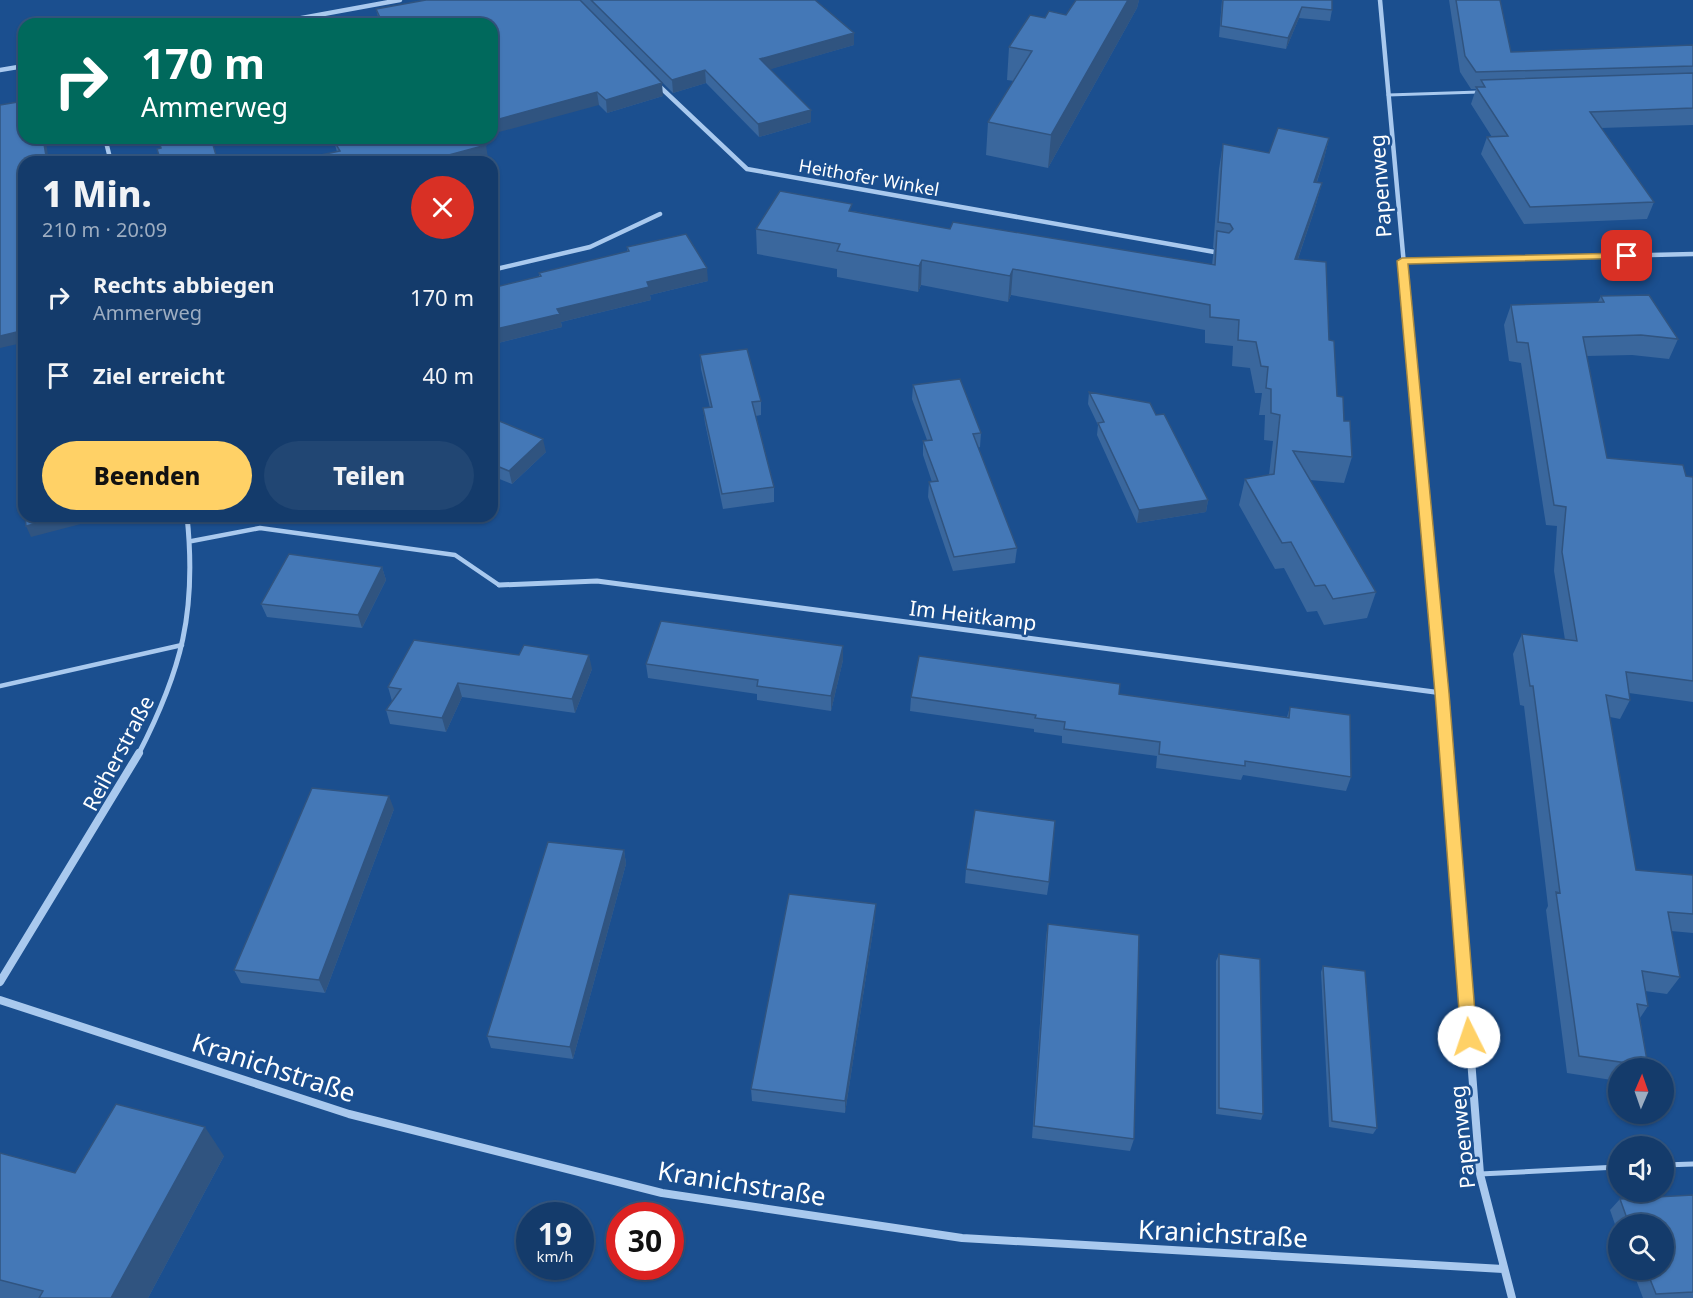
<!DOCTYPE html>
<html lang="de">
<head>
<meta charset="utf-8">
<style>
  :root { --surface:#143b6b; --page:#214673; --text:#f1f3f6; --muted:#9dadc1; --line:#33557e; --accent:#ffd166 }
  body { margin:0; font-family:"Noto Sans",sans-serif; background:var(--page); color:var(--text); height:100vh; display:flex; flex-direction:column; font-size:22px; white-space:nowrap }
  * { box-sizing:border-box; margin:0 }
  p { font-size:20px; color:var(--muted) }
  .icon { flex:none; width:33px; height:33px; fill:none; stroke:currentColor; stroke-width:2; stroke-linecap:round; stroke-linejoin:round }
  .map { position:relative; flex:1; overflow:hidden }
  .sheet { position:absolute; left:18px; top:156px; width:480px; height:366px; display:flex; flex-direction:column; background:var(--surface); border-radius:18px; box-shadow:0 2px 4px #0004,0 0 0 2px var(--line) }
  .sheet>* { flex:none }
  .hud { position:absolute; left:18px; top:18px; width:480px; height:126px; border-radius:18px; box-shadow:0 2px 4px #0004,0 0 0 2px var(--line); background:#00695c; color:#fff; overflow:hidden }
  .needle { width:39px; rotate:2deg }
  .controls { position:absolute; left:1608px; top:1058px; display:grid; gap:12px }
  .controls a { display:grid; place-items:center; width:66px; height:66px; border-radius:50%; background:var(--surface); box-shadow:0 2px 4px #0004,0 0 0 2px var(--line); font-size:30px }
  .speed { position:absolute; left:516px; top:1202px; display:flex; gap:12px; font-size:30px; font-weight:700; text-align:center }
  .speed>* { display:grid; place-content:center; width:78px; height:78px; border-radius:50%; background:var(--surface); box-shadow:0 2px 4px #0004,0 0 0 2px var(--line); line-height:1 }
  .speed small { font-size:15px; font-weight:400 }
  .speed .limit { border:9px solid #d22; background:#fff; color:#111 }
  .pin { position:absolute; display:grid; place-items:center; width:51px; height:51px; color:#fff; margin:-26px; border-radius:12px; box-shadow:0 3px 9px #0006 }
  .me { position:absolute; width:66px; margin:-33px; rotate:356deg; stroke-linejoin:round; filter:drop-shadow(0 0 4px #0008) }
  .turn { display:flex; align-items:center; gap:21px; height:126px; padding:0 24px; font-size:27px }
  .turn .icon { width:78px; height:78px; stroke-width:2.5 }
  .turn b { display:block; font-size:42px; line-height:51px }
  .round { display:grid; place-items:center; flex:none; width:63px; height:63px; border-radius:32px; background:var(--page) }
  .summary { display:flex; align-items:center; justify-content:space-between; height:102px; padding:0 24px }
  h1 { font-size:36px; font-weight:800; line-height:45px }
  .button { display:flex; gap:12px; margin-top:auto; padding:12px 24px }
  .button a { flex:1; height:69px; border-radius:36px; background:var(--accent); color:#111; font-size:24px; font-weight:800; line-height:69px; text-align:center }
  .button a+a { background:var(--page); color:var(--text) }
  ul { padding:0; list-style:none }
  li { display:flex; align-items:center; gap:18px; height:78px; padding:0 24px }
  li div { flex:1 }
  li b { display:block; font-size:22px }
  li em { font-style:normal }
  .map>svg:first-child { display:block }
</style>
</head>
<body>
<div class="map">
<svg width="1693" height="1298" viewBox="0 0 1693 1298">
  <rect width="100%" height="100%" fill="#1b4f8f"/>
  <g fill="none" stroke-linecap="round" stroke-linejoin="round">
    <path stroke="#a9c9ee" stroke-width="3" d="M1388,95L1479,92"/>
    <path stroke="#a9c9ee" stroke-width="4.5" d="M192,541L260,528L455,555L499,585
      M0,686L182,645"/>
    <path stroke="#a9c9ee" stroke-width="5" d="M1664,1165L1693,1164
      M1480,1174L1618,1167"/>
    <path stroke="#a9c9ee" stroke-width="4.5" d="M1380,0L1410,331
      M269,24L400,0
      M0,70L24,66
      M658,85L747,169L1220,253
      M105,138L111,162
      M1402,261L1693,254
      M492,270L590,247L660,214"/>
    <path stroke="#a9c9ee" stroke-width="5" d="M1409,329L1447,755
      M499,585L597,581L1442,693
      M138,755C182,670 197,611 187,516"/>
    <path stroke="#a9c9ee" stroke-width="8" d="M1447,753L1480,1174L1512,1298
      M0,982L139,753
      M0,1000L349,1114L662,1193L962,1238L1503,1269"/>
  </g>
  <path fill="#3a679d" d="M426,0H815L854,45L770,69L811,122L759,137L706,83L673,93L584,4L663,96L607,113L599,105L492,24H380L376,9Z
    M1076,0H1139L1137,8L1048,168L986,155L988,122L1014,81L1007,80L1009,47L1045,18L1066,15Z
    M1222,0H1332V10L1330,21L1299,18L1286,49L1219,37Z
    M1449,0H1500L1511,52L1693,45V125L1601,128L1654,202L1647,219L1524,224L1481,154L1487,137H1492L1471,104L1476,89H1471L1460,72Z
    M1329,138L1323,163L1317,182L1322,183L1315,208L1298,259L1329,340L1337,396L1344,421L1352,457L1344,483L1310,480L1376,592L1367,618L1324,625L1317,611L1307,612L1284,568L1275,569L1239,505L1245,479L1269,475L1273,441L1264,440L1265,415H1259L1262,393H1255L1250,368L1232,366L1233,346L1205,343V330L1011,295L1008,302L921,285L918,292L837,277V269L757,254L756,229L852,211L950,229L1212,265L1214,248H1213L1219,169L1223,144L1269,153Z
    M334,141L488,158L473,162H287L337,152Z
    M627,247L708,281L650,295L651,300L561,322L562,327L498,343L497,339L492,341V288L539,277V273L627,252Z
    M1601,296L1678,339L1669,359L1632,355L1587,356L1607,458L1686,476L1693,477V702L1629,693L1630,700L1620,719L1610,717L1636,870L1693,875V933L1671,931L1680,977L1667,994L1645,991L1648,1006L1640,1018L1648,1066L1646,1068H1618V1081L1567,1073L1546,910L1548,906L1524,706L1520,705L1513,654L1522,634L1565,640L1554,571L1557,526L1546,525L1521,363L1509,361L1504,325L1511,305L1598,302Z
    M700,355L761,401V415L756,416L774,487V502L723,509L705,423L703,408H710L701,369Z
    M913,385L981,433L980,447L978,448L1017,548L1015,563L953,571L928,497L929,482H932L923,455V441L927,440L912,399Z
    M1089,392L1156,415L1208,500L1206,512L1137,523L1097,435L1098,425L1088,404Z
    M492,418L546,452L512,484L492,476Z
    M382,567L386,580L362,628L267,617L261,604Z
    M843,660L831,711L757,700V694L648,678L646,664Z
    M592,669L575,713L462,697L446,732L390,724L386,710L392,701L388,687Z
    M1119,694L1287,717L1290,707L1351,777L1346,791L1243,775L1241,780L1156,768L1157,756L1062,743V736L1034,732V729L910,711L911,697Z
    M394,809L325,993L241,983L234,970Z
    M624,850L626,864L573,1059L491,1048L487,1036Z
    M966,869L1049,882L1047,895L965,883Z
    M875,918L845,1113L752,1101L751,1089Z
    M1048,924L1134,1139L1130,1151L1032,1138L1046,937Z
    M1219,954L1263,1114L1261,1120L1216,1114V961Z
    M1323,966L1377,1128L1373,1134L1329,1127L1321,972Z
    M0,1153L75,1173L224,1156L148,1298H0Z
    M1693,1195V1298H1643L1632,1269H1664V1224H1618V1233L1610,1210L1620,1199Z"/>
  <path fill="#305480" d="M1128,0H1139L1137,8L1048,168L1051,135Z
    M1302,7L1299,18L1286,49L1288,38Z
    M854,33V45L761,72L760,59Z
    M705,70L706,83L673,93L672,80Z
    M662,83L663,96L607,113L606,100Z
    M597,92L599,105L492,134V121Z
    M811,110V122L759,137L758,124Z
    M43,138H50L51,142H46L49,162H47Z
    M1329,138L1323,163L1308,207L1314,182Z
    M486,145L488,158L473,162H423Z
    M1322,183L1315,208L1289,285L1295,259Z
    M922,260L921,285L918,292L919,266Z
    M707,268L708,281L650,295L651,300L561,322L562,327L498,343L496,329L557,309L647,282Z
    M1013,269L1011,295L1008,302L1010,276Z
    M492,326H494L497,339L492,341Z
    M17,332L22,343L0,348V336Z
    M543,439L546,452L512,484L509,471Z
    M1208,500L1206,512L1137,523L1139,510Z
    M66,516H95L96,520L31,537L26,526Z
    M382,567L386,580L362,628L358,615Z
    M843,646V660L831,711V696Z
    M589,655L592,669L575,713L572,699Z
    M458,683L462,697L446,732L442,718Z
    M389,796L394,809L325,993L319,980Z
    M624,850L626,864L573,1059L570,1047Z
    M876,904L875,918L845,1113V1101Z
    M205,1127L224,1156L148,1298H111Z"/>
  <path fill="#4478b7" stroke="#305480" stroke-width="1.5" d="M426,0H580L662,83L606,100L597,92L492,121V24H383L376,9Z
    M591,0H815L854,33L760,59L811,110L758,124L705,70L672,80Z
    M1076,0H1128L1051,135L988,122L1032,51L1009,47L1030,15L1045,18L1049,11L1066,15Z
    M1223,0H1332V10L1302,7L1288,38L1221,26Z
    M1456,0H1500L1511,52L1693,45V66L1476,72L1465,56Z
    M1693,73V108L1590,112L1654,202L1530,207L1487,137L1508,136L1476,87H1485L1481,80Z
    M24,101V138H43L47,162H24V385L17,332L0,336V105Z
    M1278,128L1329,138L1314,182L1322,183L1295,259L1326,262L1329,340L1334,341L1337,396L1343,397L1344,421H1350L1352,457L1293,451L1376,592L1333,599L1325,585L1315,586L1291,542L1282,543L1245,479L1274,474L1280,415L1271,413V389L1266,388L1268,367L1261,366L1256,342L1238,340L1239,320L1210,317V305L1013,269L1010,276L922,260L919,266L837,251L840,244L756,229L780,191L852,204L849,211L950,229L953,222L1215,265L1217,231L1229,233L1233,229L1230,224L1218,222L1223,144L1269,153Z
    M158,138H211L218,162H161L157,149L161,148Z
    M346,138H481L486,145L423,162H287L340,151L334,141Z
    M686,234L707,268L647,282L649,287L557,309L560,314L496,329L494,326H492V288L541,276L539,273L629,251L627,247Z
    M1649,295L1678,339L1641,335L1583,337L1607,458L1683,465L1686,476L1693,477V681L1626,672L1630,700L1606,695L1636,870L1693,875V914L1668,912L1680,977L1642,971L1648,1006L1637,1004L1648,1066L1579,1056L1556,892L1560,893L1533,686H1530L1522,634L1577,641L1562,552L1566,507L1554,505L1528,343L1517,342L1511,305L1604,302L1601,296Z
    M747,349L761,401L752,402L774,487L722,494L703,408L712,407L700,355Z
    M960,379L981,433L973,434L1017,548L954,557L929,482L938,481L923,441L932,440L913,385Z
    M1089,392L1150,403L1156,415L1164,414L1208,500L1139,510L1098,423L1104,422Z
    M492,418L543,439L509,471L492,464Z
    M24,472V512L19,474Z
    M25,516H66L26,526Z
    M289,554L382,567L358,615L261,604Z
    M661,621L843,646L831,696L757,686L758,680L646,664Z
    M414,640L519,655L524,645L589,655L572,699L458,683L442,718L386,710L401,689L388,687Z
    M919,656L1120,684L1119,694L1289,718L1290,707L1350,715L1351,777L1245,761V766L1159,754L1160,742L1064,729L1065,722L1035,718L1036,715L911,697Z
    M312,788L389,796L319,980L234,970Z
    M975,810L1055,821L1049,882L966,869Z
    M548,842L624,850L570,1047L487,1036Z
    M789,894L876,904L845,1101L751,1089Z
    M1048,924L1139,935L1134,1139L1034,1126Z
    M1219,954L1260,959L1263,1114L1219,1108Z
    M1323,966L1365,971L1377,1128L1332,1121Z
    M116,1104L205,1127L111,1298H39L43,1291L0,1280V1153L75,1173Z
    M1693,1195V1292L1656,1294L1646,1269H1664V1224H1629L1620,1199Z"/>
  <path fill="#ffd166" stroke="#a68842" stroke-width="1.5" d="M1627,253L1632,256L1630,258L1408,264L1449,693L1477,1037L1475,1042L1469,1044L1463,1042L1461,1037L1435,693L1397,261L1402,258Z"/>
  <g text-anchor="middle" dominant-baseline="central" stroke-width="5" stroke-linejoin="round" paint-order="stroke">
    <g font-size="18" fill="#fff" stroke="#1b4f8f">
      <text transform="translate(869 177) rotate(10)">Heithofer Winkel</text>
    </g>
    <g font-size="21" fill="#fff" stroke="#1b4f8f">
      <text transform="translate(1380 186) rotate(-94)">Papenweg</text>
      <text transform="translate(973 615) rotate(7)">Im Heitkamp</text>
      <text transform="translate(118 753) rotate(-62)">Reiherstraße</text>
      <text transform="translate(1462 1137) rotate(-96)">Papenweg</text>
    </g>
    <g font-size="26" fill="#fff" stroke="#1b4f8f">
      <text transform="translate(274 1067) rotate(18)">Kranichstraße</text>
      <text transform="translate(742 1183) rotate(9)">Kranichstraße</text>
      <text transform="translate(1223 1233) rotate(3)">Kranichstraße</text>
    </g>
  </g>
</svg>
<div class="controls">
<a><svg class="needle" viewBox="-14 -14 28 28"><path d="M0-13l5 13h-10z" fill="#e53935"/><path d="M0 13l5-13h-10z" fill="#9dadc1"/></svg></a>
<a><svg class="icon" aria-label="sound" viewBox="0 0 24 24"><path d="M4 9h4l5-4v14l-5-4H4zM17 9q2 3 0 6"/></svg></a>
<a><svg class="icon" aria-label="search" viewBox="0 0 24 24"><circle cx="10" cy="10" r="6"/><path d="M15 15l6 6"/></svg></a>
</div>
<div class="speed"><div>19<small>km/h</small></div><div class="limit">30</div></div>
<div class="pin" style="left:1627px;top:256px;background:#d93025"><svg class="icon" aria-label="arrive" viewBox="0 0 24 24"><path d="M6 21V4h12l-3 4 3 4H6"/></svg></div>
<svg class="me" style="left:1469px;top:1037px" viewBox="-20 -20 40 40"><circle r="19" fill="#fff"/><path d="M0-13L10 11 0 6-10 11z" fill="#ffd166"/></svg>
<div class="hud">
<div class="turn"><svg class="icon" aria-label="right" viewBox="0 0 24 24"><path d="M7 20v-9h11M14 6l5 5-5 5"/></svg><div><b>170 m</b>Ammerweg</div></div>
</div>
<section class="sheet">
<div class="summary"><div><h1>1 Min.</h1><p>210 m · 20:09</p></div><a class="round" style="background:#d93025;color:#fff"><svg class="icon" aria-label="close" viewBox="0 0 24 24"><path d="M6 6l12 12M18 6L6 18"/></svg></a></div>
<ul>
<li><svg class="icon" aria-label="right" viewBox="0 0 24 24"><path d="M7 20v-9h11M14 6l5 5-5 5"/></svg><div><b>Rechts abbiegen</b><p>Ammerweg</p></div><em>170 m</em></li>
<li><svg class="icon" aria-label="arrive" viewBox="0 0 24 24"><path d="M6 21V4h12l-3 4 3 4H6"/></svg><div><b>Ziel erreicht</b></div><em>40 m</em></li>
</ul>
<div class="button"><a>Beenden</a><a>Teilen</a></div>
</section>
</div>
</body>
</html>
